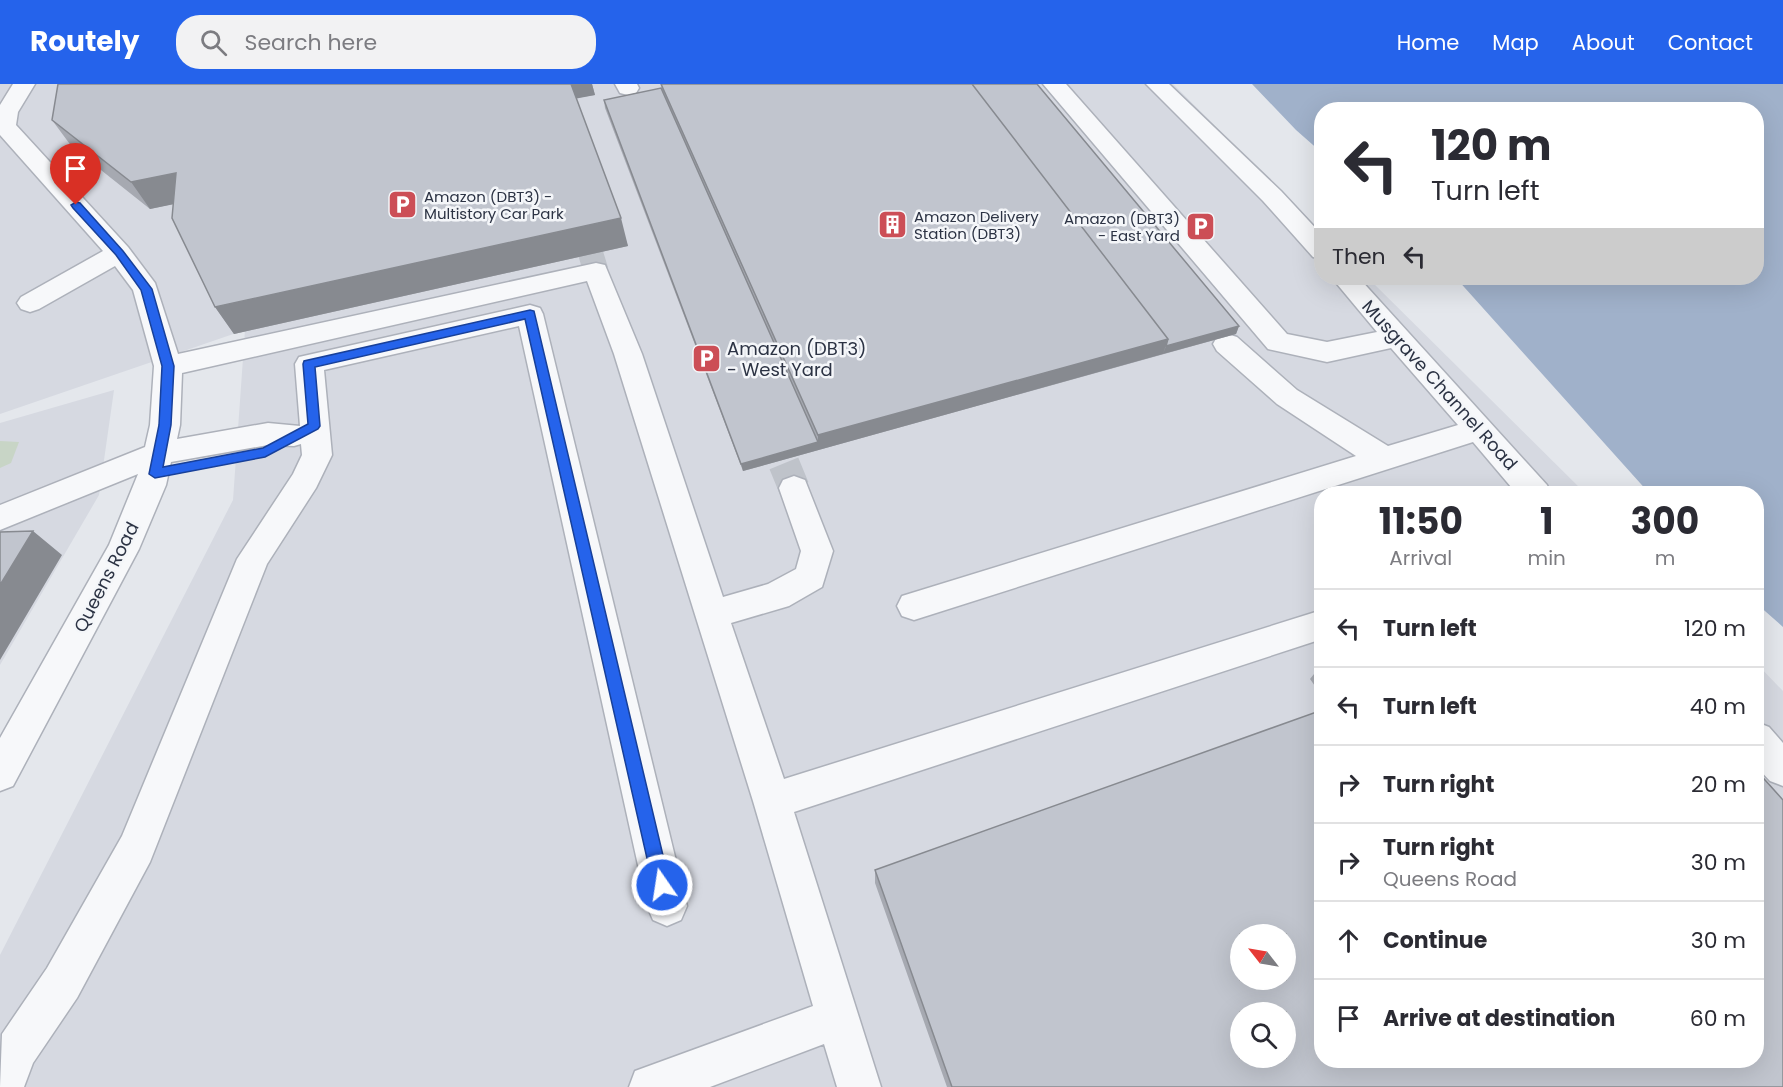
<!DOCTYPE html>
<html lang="en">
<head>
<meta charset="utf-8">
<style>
  :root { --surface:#fff; --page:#f2f2f3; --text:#2b2b33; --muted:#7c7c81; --line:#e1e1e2; --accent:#2563eb }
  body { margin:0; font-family:Poppins,sans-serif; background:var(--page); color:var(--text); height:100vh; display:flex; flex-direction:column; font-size:22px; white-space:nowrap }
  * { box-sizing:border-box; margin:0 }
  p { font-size:20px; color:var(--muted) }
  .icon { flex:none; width:33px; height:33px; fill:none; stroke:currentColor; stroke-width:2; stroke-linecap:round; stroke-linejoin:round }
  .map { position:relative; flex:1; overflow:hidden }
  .sheet { position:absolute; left:1314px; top:402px; width:450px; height:582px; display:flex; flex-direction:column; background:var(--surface); border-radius:24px; box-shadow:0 6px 24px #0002 }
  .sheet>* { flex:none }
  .guide { position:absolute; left:1314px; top:18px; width:450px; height:183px; border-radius:24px; box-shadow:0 6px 24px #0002; background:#fff; color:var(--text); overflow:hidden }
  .needle { width:39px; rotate:301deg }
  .buttons { position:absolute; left:1230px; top:840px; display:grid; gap:12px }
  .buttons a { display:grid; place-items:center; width:66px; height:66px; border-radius:50%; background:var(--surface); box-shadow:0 6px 24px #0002; font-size:30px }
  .pin { position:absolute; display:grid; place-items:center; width:51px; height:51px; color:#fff; margin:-62px -26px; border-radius:50% 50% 50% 0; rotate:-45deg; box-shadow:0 0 6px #0007 }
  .pin .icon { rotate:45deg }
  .me { position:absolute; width:66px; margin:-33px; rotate:347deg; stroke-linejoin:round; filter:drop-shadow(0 0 4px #0008) }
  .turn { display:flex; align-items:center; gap:21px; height:126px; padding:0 18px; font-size:27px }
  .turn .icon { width:78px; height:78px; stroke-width:2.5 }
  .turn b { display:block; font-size:42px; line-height:51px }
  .then { display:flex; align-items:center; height:57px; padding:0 18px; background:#0003; gap:12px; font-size:22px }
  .eta { display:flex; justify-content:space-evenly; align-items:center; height:102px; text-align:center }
  .eta b { font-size:36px; font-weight:700; line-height:42px }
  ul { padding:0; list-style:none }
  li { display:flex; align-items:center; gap:18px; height:78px; padding:0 18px; border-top:2px solid var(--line) }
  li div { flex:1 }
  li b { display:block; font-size:22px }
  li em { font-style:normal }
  header { display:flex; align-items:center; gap:36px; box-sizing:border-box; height:84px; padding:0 30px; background:var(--accent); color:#fff }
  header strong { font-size:28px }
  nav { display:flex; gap:33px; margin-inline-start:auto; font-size:21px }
  .search { width:420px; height:54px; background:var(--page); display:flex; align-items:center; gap:15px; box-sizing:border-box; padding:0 21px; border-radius:24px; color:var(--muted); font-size:22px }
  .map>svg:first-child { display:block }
</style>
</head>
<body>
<header>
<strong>Routely</strong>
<div class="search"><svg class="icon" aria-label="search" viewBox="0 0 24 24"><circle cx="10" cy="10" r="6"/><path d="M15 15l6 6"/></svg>Search here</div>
<nav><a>Home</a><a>Map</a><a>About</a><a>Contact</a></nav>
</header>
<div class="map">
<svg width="1783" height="1003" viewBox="0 0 1783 1003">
  <rect width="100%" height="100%" fill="#e4e7ec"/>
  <path fill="#d6d9e1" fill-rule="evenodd" d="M0,0H1173L1321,147L1322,194H1368L1585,409L1322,410V976H1756L1757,580L1783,607V1003H0V871L233,416L245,246L0,330ZM1240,850H1286V896H1240ZM1240,928H1286V974H1240Z
    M114,306L99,411L0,581V339Z"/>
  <path fill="#c8d5c6" d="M0,357L19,358L11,379L0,384Z"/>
  <path fill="#a0b1ca" d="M1252,0H1783V543L1757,520L1756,410L1649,409L1456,194H1756V26H1322L1321,68L1296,46Z"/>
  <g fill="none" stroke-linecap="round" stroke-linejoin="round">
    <path stroke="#bfc3ca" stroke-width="25" stroke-dasharray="25 12" stroke-linecap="butt" d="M578,128L596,187"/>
    <path stroke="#bfc3ca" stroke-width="31" stroke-dasharray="31 16" stroke-linecap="butt" d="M766,336L794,404"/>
    <defs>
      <path id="minor" d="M13,0H35L18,28L16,41L128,163L155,199L178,270L596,179L605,181L642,270L723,513L768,500L796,485L801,467L779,404L783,396L794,392L805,396L833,467L822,503L789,522L731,539L784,695L1322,526V555L794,728L881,1003H837L824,960L710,1003H629L635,987L813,922L753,717L614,270L587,197L182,289L180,341L177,355L268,339L300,342L295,280L299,273L530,221L540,224L543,230L687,822L681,836L667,842L653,836L647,822L519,242L324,286L332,371L316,404L267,480L150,778L77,914L33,979L24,1003H0L2,950L47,884L122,752L237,475L293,390L302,371L301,360L294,362L268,361L171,378L166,401L139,465L13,702L0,707V654L109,461L138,390L0,446V421L145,363L150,341L154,282L133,206L115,182L39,225L30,228L21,225L17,219L21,213L103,167L0,51V21Z
        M615,0H637L639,4L636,9L628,11L620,9Z
        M1043,0H1066L1287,250L1327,258L1377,248L1332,194H1359L1547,401L1551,410H1517L1473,358L914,536L902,532L897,522L902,512L1356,372L1277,320L1217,267L1213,260L1217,253L1227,250L1237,253L1297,306L1388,362L1458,341L1391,264L1327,278L1268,265Z
        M1146,0H1169L1281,107L1322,151V175L1313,173L1263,117Z
        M1756,638L1769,643L1783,659V702L1770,697L1756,682Z"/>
    </defs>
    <use href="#minor" stroke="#adb1ba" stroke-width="3"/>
    <use href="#minor" fill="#f7f8fa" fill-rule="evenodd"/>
  </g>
  <path fill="#a6a9b1" d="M58,0H592L595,11L576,14L628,162L234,250L215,223L173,120L150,125L72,63L52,36Z
    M661,0H1037L1239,242L1236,250L743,387L605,24L604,16L662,4Z
    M1322,580V612L1310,595Z
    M875,786L1783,1003H947L875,799Z"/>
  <path fill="#878a90" d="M569,0H592L595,11L574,15Z
    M176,89L194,116L150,125L131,98Z
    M621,134L628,162L234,250L215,223Z
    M1239,242L1236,250L1163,270L1166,262Z
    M1168,255L1163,270L743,387L741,380L818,358V351Z
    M33,447L62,471L0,576V501Z"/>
  <path fill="#c1c5ce" stroke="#878a90" stroke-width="1.5" fill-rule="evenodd" d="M58,0H571L621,134L215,223L172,134L176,89L131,98L52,36Z
    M661,0H972L1168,255L818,351Z
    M972,0H1037L1239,242L1166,262L1168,255Z
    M661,4L818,358L741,380L604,16Z
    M33,447L0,501V448Z
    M1322,626V976H1756V686L1783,716V1003H952L875,786ZM1240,850H1286V896H1240ZM1240,928H1286V974H1240Z"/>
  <path fill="#2563eb" stroke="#184099" stroke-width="1.5" d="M76,118L80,119L123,167L152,205L174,282L171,341L163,383L263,364L308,340L303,280L304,277L530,226L534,227L670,801L667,806L662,809L656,806L653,801L525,235L315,283L320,342L318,345L265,373L155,394L149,390L159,341L162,282L141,206L116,171L73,124L71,121Z"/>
  <defs>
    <symbol id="parking-square" viewBox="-11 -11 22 22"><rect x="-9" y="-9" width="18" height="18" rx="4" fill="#cc4e56" stroke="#f4f6f9"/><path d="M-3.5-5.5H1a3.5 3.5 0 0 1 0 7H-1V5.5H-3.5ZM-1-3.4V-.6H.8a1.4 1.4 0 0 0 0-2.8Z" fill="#fff"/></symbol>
    <symbol id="building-square" viewBox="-11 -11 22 22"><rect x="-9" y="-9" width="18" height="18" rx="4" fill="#cc4e56" stroke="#f4f6f9"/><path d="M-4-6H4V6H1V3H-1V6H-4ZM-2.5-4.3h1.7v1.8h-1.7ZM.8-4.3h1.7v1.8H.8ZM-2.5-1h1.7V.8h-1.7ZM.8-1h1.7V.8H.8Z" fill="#fff"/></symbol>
  </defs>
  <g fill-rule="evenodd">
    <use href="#parking-square" x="386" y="104" width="33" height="33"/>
    <use href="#building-square" x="876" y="124" width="33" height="33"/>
    <use href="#parking-square" x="1184" y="126" width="33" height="33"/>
    <use href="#parking-square" x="690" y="258" width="33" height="33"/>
  </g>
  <g text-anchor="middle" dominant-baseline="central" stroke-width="5" stroke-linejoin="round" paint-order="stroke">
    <g font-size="15" fill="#2c3344" stroke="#f4f6f9" text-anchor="start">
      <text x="424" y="112">Amazon (DBT3) -<tspan x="424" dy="17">Multistory Car Park</tspan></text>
      <text x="914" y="132">Amazon Delivery<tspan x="914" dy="17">Station (DBT3)</tspan></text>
      <text x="1180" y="134" text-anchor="end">Amazon (DBT3)<tspan x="1180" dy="17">- East Yard</tspan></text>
    </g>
    <g font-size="18" fill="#2c3344" stroke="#f4f6f9" text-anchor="start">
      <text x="727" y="264">Amazon (DBT3)<tspan x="727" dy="21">- West Yard</tspan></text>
    </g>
    <g font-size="18" fill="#2c3344" stroke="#f4f6f9">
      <text transform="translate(1440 301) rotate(48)">Musgrave Channel Road</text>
      <text transform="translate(106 493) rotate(-63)">Queens Road</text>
    </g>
  </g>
</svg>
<div class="buttons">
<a><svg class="needle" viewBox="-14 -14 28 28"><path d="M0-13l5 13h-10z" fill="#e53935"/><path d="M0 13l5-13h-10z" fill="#7c7c81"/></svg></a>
<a><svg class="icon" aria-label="search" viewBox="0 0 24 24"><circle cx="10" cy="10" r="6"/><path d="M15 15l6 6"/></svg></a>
</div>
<div class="pin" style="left:76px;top:121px;background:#d93025"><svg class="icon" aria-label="arrive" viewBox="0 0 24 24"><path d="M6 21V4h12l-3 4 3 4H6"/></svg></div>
<svg class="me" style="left:662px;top:801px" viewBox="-20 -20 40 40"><circle r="17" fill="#2563eb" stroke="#fff" stroke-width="3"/><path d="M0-11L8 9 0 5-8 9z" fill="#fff"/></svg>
<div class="guide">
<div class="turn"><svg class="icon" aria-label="left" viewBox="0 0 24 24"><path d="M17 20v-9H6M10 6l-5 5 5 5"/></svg><div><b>120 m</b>Turn left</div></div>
<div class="then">Then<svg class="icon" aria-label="left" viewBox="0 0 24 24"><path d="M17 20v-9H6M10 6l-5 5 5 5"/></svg></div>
</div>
<section class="sheet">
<div class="eta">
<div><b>11:50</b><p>Arrival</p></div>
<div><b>1</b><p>min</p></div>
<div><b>300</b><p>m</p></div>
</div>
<ul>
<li><svg class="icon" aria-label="left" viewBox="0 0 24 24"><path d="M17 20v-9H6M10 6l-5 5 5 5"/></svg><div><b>Turn left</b></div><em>120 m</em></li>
<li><svg class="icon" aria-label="left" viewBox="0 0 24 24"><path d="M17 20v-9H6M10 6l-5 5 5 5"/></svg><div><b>Turn left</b></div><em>40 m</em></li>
<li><svg class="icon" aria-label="right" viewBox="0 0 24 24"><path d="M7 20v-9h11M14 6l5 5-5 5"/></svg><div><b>Turn right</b></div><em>20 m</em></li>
<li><svg class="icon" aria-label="right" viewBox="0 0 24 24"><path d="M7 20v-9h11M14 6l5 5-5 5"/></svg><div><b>Turn right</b><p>Queens Road</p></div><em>30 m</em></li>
<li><svg class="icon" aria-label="ahead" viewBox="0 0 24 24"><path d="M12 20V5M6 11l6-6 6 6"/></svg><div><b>Continue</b></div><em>30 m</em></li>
<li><svg class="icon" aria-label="arrive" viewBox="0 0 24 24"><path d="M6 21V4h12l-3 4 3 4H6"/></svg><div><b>Arrive at destination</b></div><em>60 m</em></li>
</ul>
</section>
</div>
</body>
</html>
